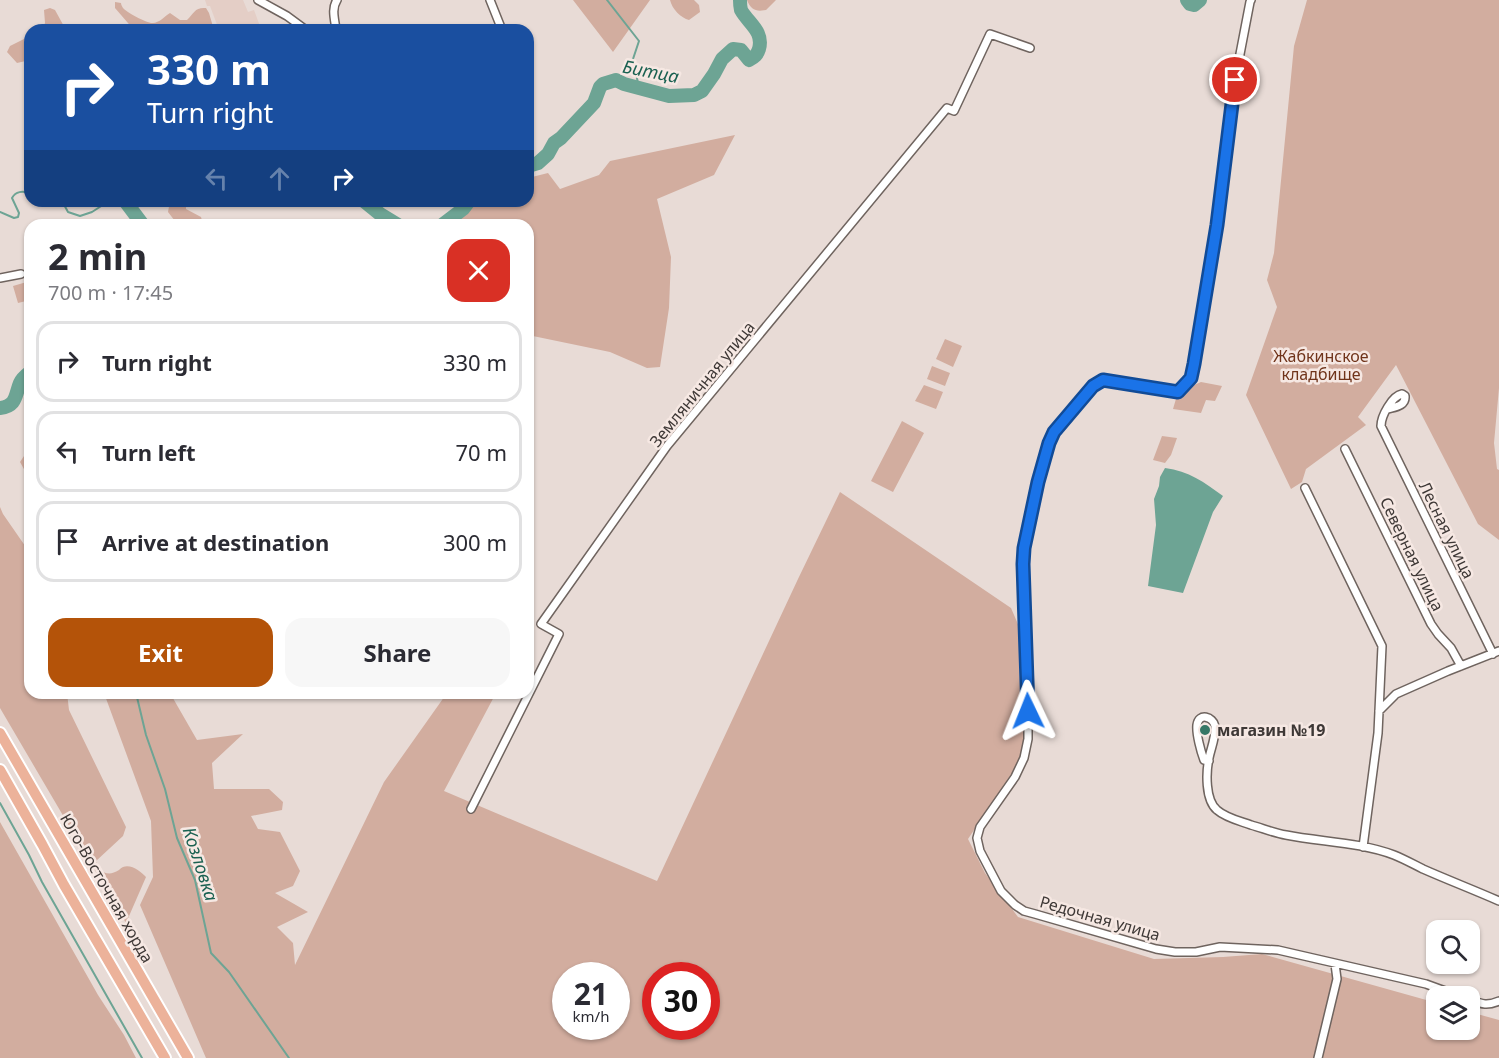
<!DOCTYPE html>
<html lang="en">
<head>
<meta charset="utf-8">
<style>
  :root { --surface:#fff; --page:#f7f7f7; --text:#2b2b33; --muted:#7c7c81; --line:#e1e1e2; --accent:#b45309 }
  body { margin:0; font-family:"Noto Sans",sans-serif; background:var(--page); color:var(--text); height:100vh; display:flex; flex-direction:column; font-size:22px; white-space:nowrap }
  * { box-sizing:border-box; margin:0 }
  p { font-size:20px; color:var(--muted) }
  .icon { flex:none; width:33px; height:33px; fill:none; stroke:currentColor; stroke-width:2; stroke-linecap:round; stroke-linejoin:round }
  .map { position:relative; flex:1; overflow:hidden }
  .side { position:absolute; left:24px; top:219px; width:510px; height:480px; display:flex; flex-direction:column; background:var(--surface); border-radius:18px; box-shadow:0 2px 4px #0004 }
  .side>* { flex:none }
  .guide { position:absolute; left:24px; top:24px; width:510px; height:183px; border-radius:18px; box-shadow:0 2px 4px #0004; background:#1a4fa0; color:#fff; overflow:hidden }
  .fabs { position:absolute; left:1426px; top:920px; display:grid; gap:12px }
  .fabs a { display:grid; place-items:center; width:54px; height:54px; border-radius:12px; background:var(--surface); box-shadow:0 2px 4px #0004; font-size:30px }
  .speed { position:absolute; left:552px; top:962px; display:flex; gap:12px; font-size:30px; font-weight:700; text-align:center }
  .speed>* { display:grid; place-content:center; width:78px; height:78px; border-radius:50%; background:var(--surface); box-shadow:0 2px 4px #0004; line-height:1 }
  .speed small { font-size:15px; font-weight:400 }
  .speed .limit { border:9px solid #d22; background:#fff; color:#111 }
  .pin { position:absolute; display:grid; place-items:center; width:51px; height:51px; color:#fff; margin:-26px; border:3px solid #fff; border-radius:50%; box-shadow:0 2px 6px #0007 }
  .me { position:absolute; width:66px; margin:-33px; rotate:358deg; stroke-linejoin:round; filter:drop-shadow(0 0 4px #0008) }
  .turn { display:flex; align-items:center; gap:21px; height:126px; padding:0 24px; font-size:27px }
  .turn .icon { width:78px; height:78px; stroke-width:2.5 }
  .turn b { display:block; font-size:42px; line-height:51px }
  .lanes { display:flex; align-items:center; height:57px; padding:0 24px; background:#0003; justify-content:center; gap:30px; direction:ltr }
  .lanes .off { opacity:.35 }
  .round { display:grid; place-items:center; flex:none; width:63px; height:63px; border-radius:18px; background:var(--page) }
  .head { display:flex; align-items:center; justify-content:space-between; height:102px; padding:0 24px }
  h1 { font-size:36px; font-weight:700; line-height:45px }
  .primary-button { display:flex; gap:12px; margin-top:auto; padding:12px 24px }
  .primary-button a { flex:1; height:69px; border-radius:18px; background:var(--accent); color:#fff; font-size:24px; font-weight:700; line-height:69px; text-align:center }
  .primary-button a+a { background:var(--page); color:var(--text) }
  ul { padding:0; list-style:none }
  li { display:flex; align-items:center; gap:18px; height:81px; margin:0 12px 9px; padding:0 12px; border:3px solid var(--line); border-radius:18px }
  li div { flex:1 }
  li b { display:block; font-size:22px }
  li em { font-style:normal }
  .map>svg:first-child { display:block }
</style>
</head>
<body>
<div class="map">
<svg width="1499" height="1058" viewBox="0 0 1499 1058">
  <rect width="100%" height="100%" fill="#e8dbd6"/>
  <path fill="#e4cec6" d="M205,0H243L248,12L254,10L261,29L219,30L210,6H207Z"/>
  <path fill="#d2ad9f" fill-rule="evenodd" d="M573,0H650L613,52Z
    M670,0H694L699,5L700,12L689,20C681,18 672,9 670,0Z
    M747,0H776L766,10C756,12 751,10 747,0Z
    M1307,0H1499V388L1494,443L1497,469L1499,470V540L1478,524L1396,365L1358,417L1366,425L1306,469L1302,482L1291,489L1246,395L1277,307L1267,280L1274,253L1294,46Z
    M115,2L121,3C121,5 122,6 123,8C126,12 148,24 153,23C159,23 165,16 170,13L180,20H187C194,13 195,7 206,8L209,13L214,30H134L115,8Z
    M50,8L55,10L66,30H42L45,23L44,10Z
    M30,36V60L17,63L7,52L10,46Z
    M735,135L714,175L657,199L671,257L669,308L660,367L647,368L610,352L528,335V225H457L454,223L477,201H528V178L548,173L560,189L599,175L610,161Z
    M170,201H186V209L201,217L203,224L202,225H178L168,212Z
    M30,281V300L18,303L13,286Z
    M945,339L962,346L953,367L936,359Z
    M932,366L950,373L945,386L927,379Z
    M1201,382L1222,386L1215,401L1206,400L1201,413L1173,409L1178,392Z
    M924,385L943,392L936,409L915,401Z
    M902,421L924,433L893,492L871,481Z
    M1162,436L1177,438L1171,455L1165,463L1153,460Z
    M30,447V480L20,462Z
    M840,492L1011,608L1026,643L1024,755L968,839L985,873L1018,917L1154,959L1223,957L1262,954L1437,1003V1029H1470V1012L1499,1020V1058H206L140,905L153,877L151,821L104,693H170L197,740L243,734L212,763L214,789H269L283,802L282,810L251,816L258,829L280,832L300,871L293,886L275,893L308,912L277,927L293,943L295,965L384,782L447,693H496L444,791L657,881L798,579ZM566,975H616V1026H566ZM656,975H706V1026H656Z
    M0,507L3,514L30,553V693H67L69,710L126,827L123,836L96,861L99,870C106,874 111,875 119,870C120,869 121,868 123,867C132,864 141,872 146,877L126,923L0,708Z
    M0,822L98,995L124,1035L136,1058H0Z"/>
  <path fill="#6da494" d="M1165,468C1189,471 1204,482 1223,496L1213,512L1183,593L1148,586L1156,525L1154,499L1159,486L1160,477Z"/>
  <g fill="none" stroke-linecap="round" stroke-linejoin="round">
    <path stroke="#6da494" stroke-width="2" d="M607,0L639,41L633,59L639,88
      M37,201L39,203H43L46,201
      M62,201L68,212L80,216L92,212L109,201
      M0,212L14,218L18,217L19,213L12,198C16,191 22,191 30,193
      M136,693L146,735L165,789L177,838L195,880L211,953L229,972L289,1058
      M0,803L29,855L42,882L142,1058"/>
    <path stroke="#6da494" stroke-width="14" d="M1187,0L1190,4L1194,5L1200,0
      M528,166L538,163L548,154L554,143L561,138L594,103L600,87L603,84L616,80L624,84L669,96L694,95L702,91L714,74L722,59L733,49L741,50L749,60C755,57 757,55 759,49C764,31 748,23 741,10C740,6 740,4 740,0
      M125,201L143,225
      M364,201L380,214L398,225
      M442,225L463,209L469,201
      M0,408C17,406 15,395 20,383C22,378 26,375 30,372"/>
    <defs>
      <path id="street" d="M258,0L287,16L306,30
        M490,0L502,30
        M1251,0L1250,2L1235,80L1217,225L1194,364L1191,378L1178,392L1103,380L1093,386L1054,432L1049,443L1038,482L1024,548V601L1028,711V739L1024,758L1015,777L980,827L977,838L980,851L1001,891L1015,905L1024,911L1035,914L1156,949L1175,952H1196L1220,947L1278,950L1426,984L1459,996
        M336,30C335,20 331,9 337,0
        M0,278L21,274
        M1388,409C1395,407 1406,406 1405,396L1402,394C1392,396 1381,416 1381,426L1493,654
        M1345,449L1431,624L1438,634L1451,648L1461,666
        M1305,488L1382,646L1378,733L1363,847
        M1379,711L1396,694L1448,671L1499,651
        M1209,761L1204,760C1201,752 1196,734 1197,725C1199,712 1213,717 1215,726C1216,737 1211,748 1209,758C1206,772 1205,800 1217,810C1226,818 1240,821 1251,825C1262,828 1274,833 1286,835C1321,842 1360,842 1394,855C1404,859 1413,864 1423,869C1448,880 1474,890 1499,901
        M471,809L559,634L541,624L667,446L947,108L954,111L990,34L1030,48
        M1470,1000C1482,1004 1487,1006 1499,1001
        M1318,1058L1337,979L1335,964"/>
      <path id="primary" d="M0,733L188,1058
        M0,770L42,844L64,885L165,1058"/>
    </defs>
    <use href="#street" stroke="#6f645f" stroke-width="10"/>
    <use href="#primary" stroke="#fff" stroke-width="14"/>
    <use href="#street" stroke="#fff" stroke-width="7"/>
    <use href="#primary" stroke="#ecb29a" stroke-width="10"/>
  </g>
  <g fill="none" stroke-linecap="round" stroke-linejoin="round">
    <defs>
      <path id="route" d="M1028,711L1023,564L1024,548L1038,482L1049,443L1054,432L1093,386L1103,380L1178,392L1191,378L1194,364L1217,225L1235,80"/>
    </defs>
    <use href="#route" stroke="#114b97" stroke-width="15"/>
    <use href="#route" stroke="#1a73e8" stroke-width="10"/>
  </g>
  <circle fill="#367766" stroke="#f6e8e3" stroke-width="2" cx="1205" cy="730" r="6"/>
  <g text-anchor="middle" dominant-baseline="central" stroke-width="5" stroke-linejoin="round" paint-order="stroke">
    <g font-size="16" fill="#70341b" stroke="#f6e8e3">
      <text x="1321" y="356">Жабкинское<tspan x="1321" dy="18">кладбище</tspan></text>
    </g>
    <g font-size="16" fill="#3e3836" stroke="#f6e8e3">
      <text transform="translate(702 384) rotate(-51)">Земляничная улица</text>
      <text transform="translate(1447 530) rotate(64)">Лесная улица</text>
      <text transform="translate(1412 554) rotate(64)">Северная улица</text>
      <text transform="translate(107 888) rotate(60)">Юго-Восточная хорда</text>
      <text transform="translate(1100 918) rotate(16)">Редочная улица</text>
    </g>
    <g font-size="16" font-weight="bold" fill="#3e3836" stroke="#f6e8e3" text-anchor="start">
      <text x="1217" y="730">магазин №19</text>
    </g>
    <g font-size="18" font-style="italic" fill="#1a6151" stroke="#f6e8e3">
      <text transform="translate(651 71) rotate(11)">Битца</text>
      <text transform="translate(201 864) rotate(72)">Козловка</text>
    </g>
  </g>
</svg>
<div class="fabs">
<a><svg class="icon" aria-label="search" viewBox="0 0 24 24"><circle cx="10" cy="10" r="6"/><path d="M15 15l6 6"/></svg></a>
<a><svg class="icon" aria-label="layers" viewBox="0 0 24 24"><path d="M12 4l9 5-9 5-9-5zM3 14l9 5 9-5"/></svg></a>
</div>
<div class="speed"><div>21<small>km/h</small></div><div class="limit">30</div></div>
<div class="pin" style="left:1235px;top:80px;background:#d93025"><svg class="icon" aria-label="arrive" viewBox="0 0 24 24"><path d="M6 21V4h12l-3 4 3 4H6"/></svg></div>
<svg class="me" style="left:1028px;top:711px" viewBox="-20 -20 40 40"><path d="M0-17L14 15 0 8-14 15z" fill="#1a73e8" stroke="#fff" stroke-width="4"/></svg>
<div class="guide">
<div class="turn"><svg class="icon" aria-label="right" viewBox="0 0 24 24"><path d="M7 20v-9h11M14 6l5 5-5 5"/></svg><div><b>330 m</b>Turn right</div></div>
<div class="lanes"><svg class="icon off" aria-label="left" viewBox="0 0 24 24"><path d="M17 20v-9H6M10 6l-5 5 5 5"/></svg><svg class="icon off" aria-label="ahead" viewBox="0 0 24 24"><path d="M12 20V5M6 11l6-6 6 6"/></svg><svg class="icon" aria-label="right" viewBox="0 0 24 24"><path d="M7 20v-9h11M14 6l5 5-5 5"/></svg></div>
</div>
<section class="side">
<div class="head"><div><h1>2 min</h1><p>700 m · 17:45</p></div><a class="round" style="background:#d93025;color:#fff"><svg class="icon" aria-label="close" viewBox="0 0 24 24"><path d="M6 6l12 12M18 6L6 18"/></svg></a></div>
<ul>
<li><svg class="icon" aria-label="right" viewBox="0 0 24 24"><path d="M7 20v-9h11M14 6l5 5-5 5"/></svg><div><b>Turn right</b></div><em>330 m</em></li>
<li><svg class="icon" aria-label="left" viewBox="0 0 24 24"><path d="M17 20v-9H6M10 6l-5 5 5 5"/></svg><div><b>Turn left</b></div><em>70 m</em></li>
<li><svg class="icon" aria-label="arrive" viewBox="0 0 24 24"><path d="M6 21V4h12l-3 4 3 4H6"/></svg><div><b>Arrive at destination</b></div><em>300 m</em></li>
</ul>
<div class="primary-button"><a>Exit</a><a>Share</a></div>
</section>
</div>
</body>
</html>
